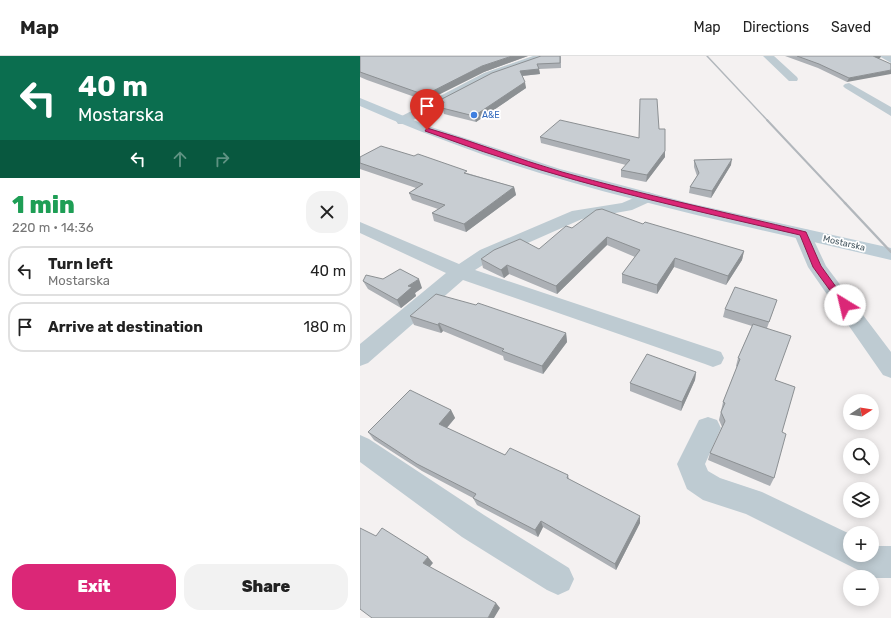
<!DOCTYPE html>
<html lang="en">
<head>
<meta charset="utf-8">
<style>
  :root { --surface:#fff; --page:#f2f2f2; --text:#222; --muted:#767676; --line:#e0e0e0; --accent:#db2777 }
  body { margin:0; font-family:Rubik,sans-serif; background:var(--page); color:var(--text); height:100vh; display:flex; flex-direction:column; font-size:15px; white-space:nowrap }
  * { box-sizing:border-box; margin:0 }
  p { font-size:13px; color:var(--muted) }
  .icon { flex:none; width:22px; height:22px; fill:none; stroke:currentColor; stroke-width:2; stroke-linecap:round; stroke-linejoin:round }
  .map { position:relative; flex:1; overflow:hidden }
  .drawer { display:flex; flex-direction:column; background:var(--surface); width:360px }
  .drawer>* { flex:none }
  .guide { background:#0b6e4f; color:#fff; overflow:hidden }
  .needle { width:26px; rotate:78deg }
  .buttons { position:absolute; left:483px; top:338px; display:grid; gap:8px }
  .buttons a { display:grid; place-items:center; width:36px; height:36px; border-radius:50%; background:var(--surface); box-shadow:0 2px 10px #0003; font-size:20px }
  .pin { position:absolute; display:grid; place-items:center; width:34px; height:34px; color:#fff; margin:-41px -17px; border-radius:50% 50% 50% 0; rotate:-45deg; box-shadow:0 0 4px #0007 }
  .pin .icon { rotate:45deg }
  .me { position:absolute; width:44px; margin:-22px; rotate:324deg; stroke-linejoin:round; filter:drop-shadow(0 0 3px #0008) }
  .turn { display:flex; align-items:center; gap:14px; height:84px; padding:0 12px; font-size:18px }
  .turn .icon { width:52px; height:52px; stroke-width:2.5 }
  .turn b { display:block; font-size:28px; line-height:34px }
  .lanes { display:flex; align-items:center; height:38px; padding:0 12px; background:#0003; justify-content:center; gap:20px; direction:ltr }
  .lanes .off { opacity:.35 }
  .round { display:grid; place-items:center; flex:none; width:42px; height:42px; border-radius:16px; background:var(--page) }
  .headline { display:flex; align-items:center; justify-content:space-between; height:68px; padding:0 12px }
  h1 { font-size:24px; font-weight:800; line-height:30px; color:#1e9e55 }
  .primary-button { display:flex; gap:8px; margin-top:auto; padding:8px 12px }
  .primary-button a { flex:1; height:46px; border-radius:16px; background:var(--accent); color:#fff; font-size:16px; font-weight:800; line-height:46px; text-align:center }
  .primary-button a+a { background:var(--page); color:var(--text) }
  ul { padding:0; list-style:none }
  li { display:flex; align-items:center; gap:12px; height:50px; margin:0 8px 6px; padding:0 4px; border:2px solid var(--line); border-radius:16px }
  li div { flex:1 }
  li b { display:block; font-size:15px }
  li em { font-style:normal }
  header { display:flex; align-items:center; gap:24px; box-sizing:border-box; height:56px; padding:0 20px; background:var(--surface); border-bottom:1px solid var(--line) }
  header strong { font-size:19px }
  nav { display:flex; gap:22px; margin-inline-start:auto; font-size:14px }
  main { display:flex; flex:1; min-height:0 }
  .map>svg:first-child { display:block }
</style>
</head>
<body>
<header>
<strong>Map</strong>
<nav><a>Map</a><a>Directions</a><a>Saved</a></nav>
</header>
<main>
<section class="drawer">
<div class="guide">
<div class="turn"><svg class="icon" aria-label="left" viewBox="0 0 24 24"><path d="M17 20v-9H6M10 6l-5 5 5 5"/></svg><div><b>40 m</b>Mostarska</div></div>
<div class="lanes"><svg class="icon" aria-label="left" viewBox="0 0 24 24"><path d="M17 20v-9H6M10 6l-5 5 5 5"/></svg><svg class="icon off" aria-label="ahead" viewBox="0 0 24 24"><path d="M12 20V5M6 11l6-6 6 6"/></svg><svg class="icon off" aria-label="right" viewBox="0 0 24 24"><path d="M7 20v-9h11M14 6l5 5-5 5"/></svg></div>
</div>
<div class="headline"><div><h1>1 min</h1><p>220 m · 14:36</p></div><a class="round"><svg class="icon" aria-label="close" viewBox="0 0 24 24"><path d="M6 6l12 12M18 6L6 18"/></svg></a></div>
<ul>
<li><svg class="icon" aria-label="left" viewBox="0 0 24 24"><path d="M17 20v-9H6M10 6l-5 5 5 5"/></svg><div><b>Turn left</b><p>Mostarska</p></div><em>40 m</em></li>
<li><svg class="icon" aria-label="arrive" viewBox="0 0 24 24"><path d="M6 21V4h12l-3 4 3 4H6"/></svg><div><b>Arrive at destination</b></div><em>180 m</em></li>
</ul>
<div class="primary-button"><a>Exit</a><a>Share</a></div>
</section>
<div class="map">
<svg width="531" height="562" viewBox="0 0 531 562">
  <rect width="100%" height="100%" fill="#f4f1f1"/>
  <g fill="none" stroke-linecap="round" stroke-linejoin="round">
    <path fill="#becbd2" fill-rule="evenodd" d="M173,0H188L187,2L132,21L46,68H38L36,65L38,62L124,17Z
      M403,0H414L437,21L438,23L437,25H429Z
      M519,0H531V7Z
      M489,27L531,51V60L485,32L483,30L485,28Z
      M288,136L294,138L296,141L294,144L272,154L222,163L134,202L115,214L361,296L364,302L361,308L353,311L345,308L103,224L8,307L0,310V288L86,217L0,177V166L99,208L120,194L212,155L262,147Z
      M443,173L449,174L466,210L531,296V322L523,319L448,211L434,178L437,174Z
      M348,361L357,364L361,372L345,408L348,415L360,422L402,436L490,478V499H512V488L517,490H531V522H515L504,517L386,458L343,444L327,433L317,408L339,364Z
      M0,379L9,383L124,459L209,512L214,523L209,534L198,539L187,534L102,481L0,406Z"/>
    <path fill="#bdcdd6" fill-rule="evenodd" d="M0,42L68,70L200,113L329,147L531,192V204C395,172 257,144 124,99C82,84 41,68 0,50Z"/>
    <path stroke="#b2b7bc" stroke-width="1.5" d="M347,0L408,65"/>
    <path stroke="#b2b7bc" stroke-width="2" d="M407,64L486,148"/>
    <path stroke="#b2b7bc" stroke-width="2.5" d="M485,147L531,196"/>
  </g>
  <path fill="#acb0b5" d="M0,0H168L124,16L66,45L7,24L0,21Z
    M201,0V12L179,13L180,18L162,20L166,32L116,66L84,58L82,51L81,50L80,44L132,17Z
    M425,0H521L520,2L518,3L487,26L458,12Z
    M299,73L305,101L286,126L261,121V114L266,109L181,87L180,81L279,82Z
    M0,101L107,117L154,131L156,139L106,176L74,165L72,157L78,153L52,144L49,137L56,132L0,113Z
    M334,104L371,109L351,142L329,137L330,131L337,120L334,111Z
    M283,168L384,195L382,204L366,229L314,211L297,238L262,227V218L275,201L247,189L197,238L149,218L144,222L123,212L121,203L179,193L212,172Z
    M3,225L62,232L55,237L56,240L41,252L8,233Z
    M417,244L407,272L415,324L422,376L414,422L410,430L348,404L350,397L362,371L359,364L363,346L377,311L376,310L378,302L392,270L363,261L365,253Z
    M50,260L206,277L207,286L183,318L144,304L143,300L83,275L81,277L54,269Z
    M336,316L335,324L321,355L270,335V327Z
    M91,354L95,362L87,372L145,399L208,419L209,423L280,467L256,514L183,471L178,481L117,449L113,442L62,415L14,384L8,376Z"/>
  <path fill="#8c9093" d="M152,0H168L124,16L66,45L65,39L122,10Z
    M511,0H521L520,2L510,3Z
    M179,13L180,18L161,20L160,15Z
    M531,14V18L487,26L489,22Z
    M165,26L166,32L116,66L114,60Z
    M305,95V101L286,126L287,119Z
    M372,103L371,109L351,142L352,135Z
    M154,131L156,139L106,176L104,168Z
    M247,181V189L197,238L196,230Z
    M384,195L382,204L366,229L368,220Z
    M315,202L314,211L297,238V229Z
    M147,209L149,218L144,222L141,214Z
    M59,223L62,232L55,237L56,240L41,252L37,244L48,230Z
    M79,267L83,275L81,277L78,269Z
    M206,277L207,286L183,318L182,310Z
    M336,316L335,324L321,355L322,346Z
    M91,354L95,362L83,376L79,368Z
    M280,460V467L256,514L255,508Z
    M181,465L183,471L178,481L175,474Z
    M68,501L73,507L68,513L63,507Z
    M136,547L140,552L134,562H128Z"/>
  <path fill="#c8cdd2" stroke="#8c9093" d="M0,0H152L122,10L65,39L0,16Z
    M181,0H200V7L177,8L179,13L160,15L165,26L114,60L82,52L84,46L80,44L132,17Z
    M437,0H513L531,8V14L489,22L459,8Z
    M280,43H297L299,73H305V95L287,119L261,114L270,104L180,81L200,64L279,82Z
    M21,90L54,100L58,98L107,115L104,117L154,131L104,168L72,157L85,149L49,137L63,128L0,107V101Z
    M372,103L352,135L330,131L339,117L334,104Z
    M242,153L283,168L285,166L384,195L368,220L315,202L297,229L262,218L280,194L247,181L196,230L147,209L141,214L121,203L134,194L160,183L179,193L206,170L212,172L236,154Z
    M40,213L59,223L48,230L52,231L37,244L3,225L6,219L23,223Z
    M375,231L417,244L409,266L365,253Z
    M76,238L116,249L118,247L206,277L182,310L142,295L144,293L79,267L78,269L50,260Z
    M393,268L431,280L415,324L435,331L422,376L426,378L414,422L350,397L365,365L361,356L365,347L363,346L380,303L378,302Z
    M287,298L336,316L322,346L270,327Z
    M50,334L91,354L79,368L145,399L150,392L208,419L207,422L280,460L255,508L181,465L175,474L113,442L116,438L57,408L8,376Z
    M0,472L16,480L22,472L68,501L63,507L136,547L128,562H12L0,553Z"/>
  <path fill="#db2777" stroke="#8e194d" d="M67,72C113,85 157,103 202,116C283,139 365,156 446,176L461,210L489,249L488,251H482L453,211L440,179C341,156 240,134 143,102C117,94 91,84 65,75Z"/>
  <circle fill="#3f7fe0" stroke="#fff" stroke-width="1.5" cx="114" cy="59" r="4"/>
  <g text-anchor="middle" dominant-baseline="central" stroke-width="3.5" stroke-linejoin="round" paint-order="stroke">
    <g font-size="9" fill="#366cbe" stroke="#fff" text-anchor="start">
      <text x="122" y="59">A&amp;E</text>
    </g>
    <g font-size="9" fill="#475861" stroke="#fff">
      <text transform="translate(484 187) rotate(13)">Mostarska</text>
    </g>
  </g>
</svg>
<div class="buttons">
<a><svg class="needle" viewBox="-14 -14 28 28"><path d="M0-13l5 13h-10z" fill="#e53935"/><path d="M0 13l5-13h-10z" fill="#767676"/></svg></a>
<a><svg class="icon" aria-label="search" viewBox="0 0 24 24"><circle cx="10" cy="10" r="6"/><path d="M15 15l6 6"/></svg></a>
<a><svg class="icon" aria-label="layers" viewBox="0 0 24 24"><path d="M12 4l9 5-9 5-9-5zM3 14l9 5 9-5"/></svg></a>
<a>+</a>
<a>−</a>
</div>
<div class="pin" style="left:67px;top:74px;background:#d93025"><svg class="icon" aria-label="arrive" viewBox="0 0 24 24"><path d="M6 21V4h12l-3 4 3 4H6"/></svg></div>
<svg class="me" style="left:485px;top:249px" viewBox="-20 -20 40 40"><circle r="19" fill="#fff"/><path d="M0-13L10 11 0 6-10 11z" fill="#db2777"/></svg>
</div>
</main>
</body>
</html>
